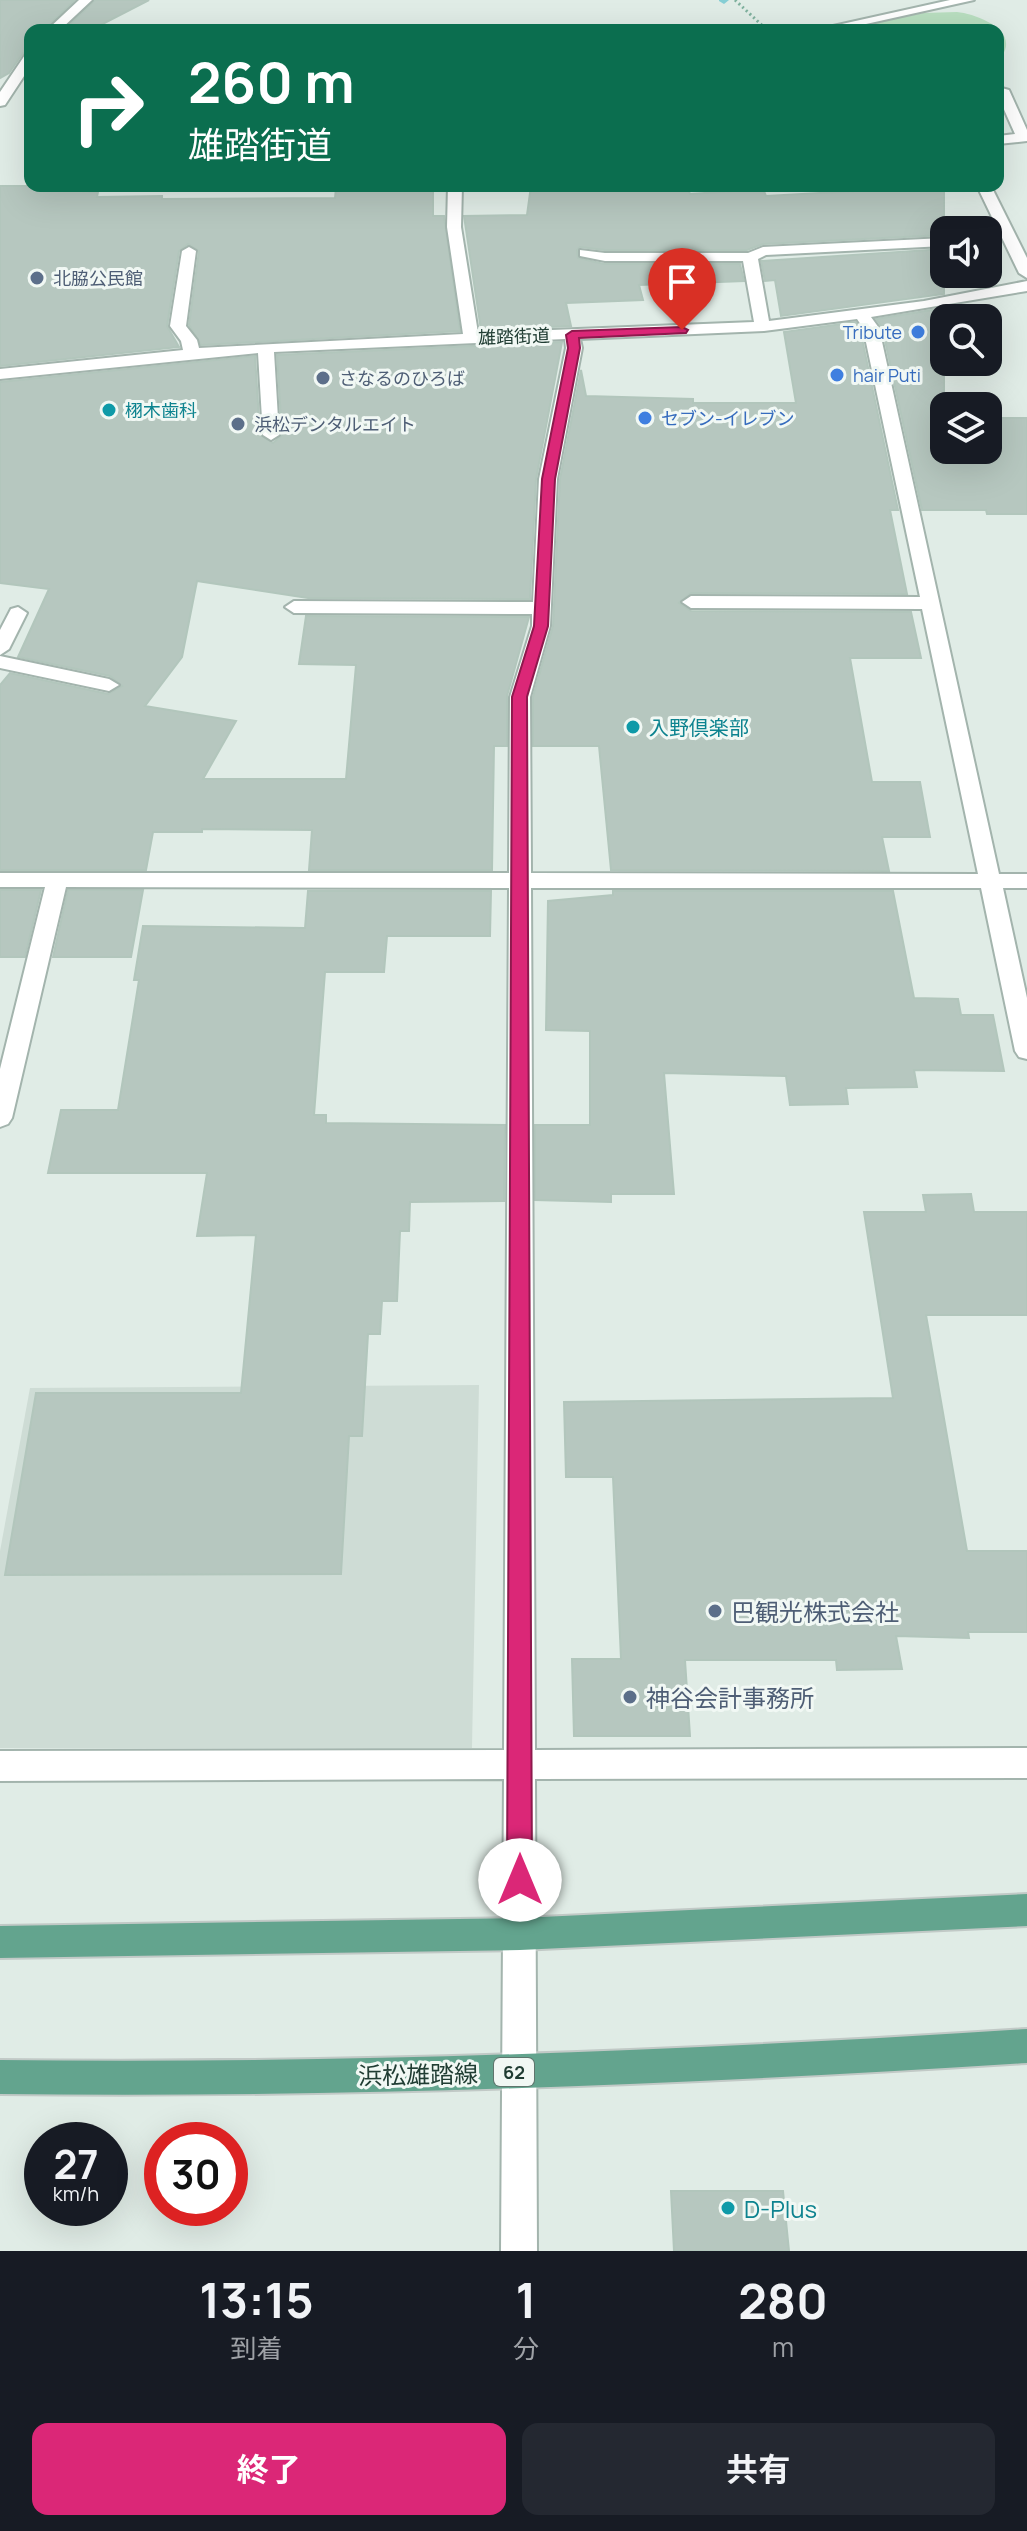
<!DOCTYPE html>
<html lang="ja">
<head>
<meta charset="utf-8">
<style>
  :root { --surface:#171b24; --page:#242831; --text:#f1f3f6; --muted:#9ea1a6; --accent:#db2777 }
  body { margin:0; font-family:Manrope,"Noto Sans JP",sans-serif; background:var(--page); color:var(--text); height:100vh; display:flex; flex-direction:column; font-size:30px; white-space:nowrap }
  * { box-sizing:border-box; margin:0 }
  p { font-size:26px; color:var(--muted) }
  .icon { flex:none; width:44px; height:44px; fill:none; stroke:currentColor; stroke-width:2; stroke-linecap:round; stroke-linejoin:round }
  .map { position:relative; height:2251px; overflow:hidden }
  .details { display:flex; flex-direction:column; background:var(--surface); flex:1 }
  .details>* { flex:none }
  .guide { position:absolute; left:24px; top:24px; width:980px; height:168px; border-radius:16px; box-shadow:0 8px 32px #0002; background:#0b6e4f; color:#fff; overflow:hidden }
  .tools { position:absolute; left:930px; top:216px; display:grid; gap:16px }
  .tools a { display:grid; place-items:center; width:72px; height:72px; border-radius:16px; background:var(--surface); box-shadow:0 8px 32px #0002; font-size:40px }
  .speed { position:absolute; left:24px; top:2122px; display:flex; gap:16px; font-size:40px; font-weight:700; text-align:center }
  .speed>* { display:grid; place-content:center; width:104px; height:104px; border-radius:50%; background:var(--surface); box-shadow:0 8px 32px #0002; line-height:1 }
  .speed small { font-size:20px; font-weight:400 }
  .speed .limit { border:12px solid #d22; background:#fff; color:#111 }
  .pin { position:absolute; display:grid; place-items:center; width:68px; height:68px; color:#fff; margin:-82px -34px; border-radius:50% 50% 50% 0; rotate:-45deg; box-shadow:0 0 8px #0007 }
  .pin .icon { rotate:45deg }
  .me { position:absolute; width:88px; margin:-44px; rotate:0deg; stroke-linejoin:round; filter:drop-shadow(0 0 6px #0008) }
  .turn { display:flex; align-items:center; gap:28px; height:168px; padding:0 32px; font-size:36px }
  .turn .icon { width:104px; height:104px; stroke-width:2.5 }
  .turn b { display:block; font-size:56px; line-height:68px }
  .eta { display:flex; justify-content:space-evenly; align-items:center; height:136px; text-align:center }
  .eta b { font-size:48px; font-weight:700; line-height:56px }
  .cta { display:flex; gap:16px; margin-top:auto; padding:16px 32px }
  .cta a { flex:1; height:92px; border-radius:16px; background:var(--accent); color:#fff; font-size:32px; font-weight:700; line-height:92px; text-align:center }
  .cta a+a { background:var(--page); color:var(--text) }
  .map>svg:first-child { display:block }
</style>
</head>
<body>
<div class="map">
<svg width="1027" height="2251" viewBox="0 0 1027 2251">
  <rect width="100%" height="100%" fill="#e0ece6"/>
  <path fill="#cedcd5" d="M479,1385L472,1748H0V1551L30,1388Z"/>
  <path fill="#b8debf" d="M957,12C978,14 1025,33 998,60V30H838L923,13Z"/>
  <g fill="none" stroke-linecap="round" stroke-linejoin="round">
    <path fill="#85ced4" fill-rule="evenodd" d="M729,0L724,4L719,1V0Z"/>
  </g>
  <path fill="#b6c7bf" stroke="#b2c6bc" stroke-width="2" d="M0,0H75L44,30H30V51L23,53L9,73L0,78Z
    M95,0H149L91,30H64Z
    M0,186H82L81,191L98,192L97,197L162,196V199L335,198L336,188L433,187V216H444L460,331L201,345L189,325L199,251L188,244L179,251L167,326L179,347L0,366Z
    M531,186H657V191L688,189L690,194L763,189L766,196L944,186V235L763,244L747,250H605L580,247L577,250L578,258L604,264H740L744,281L639,285L643,300L566,303L571,326L481,330L464,216L527,215Z
    M944,249V294L781,316L775,280L765,281L761,261Z
    M944,308V450H988V418H1027V514H987L986,510H922L882,327L876,319Z
    M856,322L860,329L898,510H890L907,594L691,593L679,603L691,611L911,612L921,658H850L872,782H920L930,837H882L889,871L611,870L599,746H533V697L553,626L560,479L581,370L586,396L693,399V403H796L784,332Z
    M562,342L536,479L530,599L308,598L197,581L182,657L145,706L236,721L203,779H346L356,665L299,664L306,616L529,617L507,696V746H494L492,870H309L312,830L202,829V832H153L146,870H0V685L10,673L108,694L122,686L110,676L18,657L49,589L0,583V382L255,356L260,435L273,443L282,435L277,355Z
    M0,890H41L25,957H0Z
    M68,890H143L131,957H53Z
    M308,891H491L490,936H387L384,972H325L314,1115H326V1123L505,1125L504,1201L410,1202L409,1231H400L397,1301H382L380,1334H368L362,1436H349L341,1574L5,1575L36,1393H241L256,1235L197,1236L207,1173H48L61,1110H118L139,980H134L143,926L305,928Z
    M613,891H893L914,998L958,999L961,1015H993L1004,1071L914,1070L917,1087L846,1088L848,1104L790,1105L786,1076L664,1073L674,1194H611V1202L535,1200V1125H590V1031L546,1030L548,901L613,895Z
    M971,1194L974,1212H1027V1315H926L967,1551H1027V1632H968L969,1638L896,1636L902,1669L837,1670L836,1660H685L690,1736H574L572,1659H621L613,1477H566L564,1402L893,1398L864,1212H926L923,1195Z
    M671,2191H783L789,2251H674Z"/>
  <g fill="none" stroke-linecap="round" stroke-linejoin="round">
    <defs>
      <path id="minor" d="M79,0H92L60,30H47Z
        M950,0H974L839,30H815Z
        M30,54V67L5,105L0,106V92L25,55Z
        M998,87L1009,90L1027,130V141L998,144V136L1015,134L998,96Z
        M448,186H462L461,227L478,333L754,322L743,261H605L580,256V250L605,253H748L763,247L944,238V246L766,255L758,259L769,321L924,301L1027,281V291L871,317L879,328L999,874H1027V888H1003L1027,998V1059L1019,1057L1015,1051L981,888H531L535,1750L1027,1748V1778L535,1779L537,2251H501L504,1779L0,1781V1751L504,1750L509,888L66,887L12,1118L8,1124L0,1127V1069L45,887H0V873H509L510,697L532,626V614L294,613L285,607L294,601L533,602L539,479L566,348L565,339L274,352L279,435L271,440L263,435L258,353L0,379V369L183,350L181,341L170,326L182,251L189,247L196,251L186,326L197,340L199,348L463,334L447,227ZM857,319L863,328L920,597L691,596L682,602L691,608L922,609L978,874L531,873L530,697L550,626L557,479L582,348L580,339L764,331Z
        M977,186H991L1027,258V278L1019,273Z
        M18,607L27,613L9,649L0,655V630L11,609Z
        M0,656L109,679L119,685L109,691L0,668Z"/>
      <path id="major" d="M1027,1894V1926L520,1950L0,1958V1926L520,1918Z
        M1027,2029V2063C685,2085 343,2098 0,2094V2060C343,2064 685,2051 1027,2029Z"/>
    </defs>
    <use href="#minor" stroke="#a3b4ad" stroke-width="4"/>
    <use href="#major" stroke="#c1c9c6" stroke-width="4"/>
    <path stroke="#7fb19e" stroke-width="3" stroke-dasharray="2 3" stroke-linecap="butt" d="M735,0L767,30"/>
    <use href="#minor" fill="#fff" fill-rule="evenodd"/>
    <use href="#major" fill="#63a48e" fill-rule="evenodd"/>
  </g>
  <path fill="#db2777" stroke="#8e194d" stroke-width="2" d="M682,327L688,330L686,333L579,338L580,348L555,479L548,626L527,697L532,1880L528,1889L520,1892L511,1889L507,1880L512,697L534,626L542,479L568,348L566,335L572,331Z"/>
  <g fill="#5c6f8a" stroke="#f1f8f4" stroke-width="3">
    <circle cx="37" cy="278" r="8"/>
    <circle cx="323" cy="378" r="8"/>
    <circle cx="238" cy="424" r="8"/>
    <circle cx="715" cy="1611" r="8"/>
    <circle cx="630" cy="1697" r="8"/>
  </g>
  <g fill="#3f7fe0" stroke="#f1f8f4" stroke-width="3">
    <circle cx="918" cy="332" r="8"/>
    <circle cx="837" cy="375" r="8"/>
    <circle cx="645" cy="418" r="8"/>
  </g>
  <g fill="#0f9aa8" stroke="#f1f8f4" stroke-width="3">
    <circle cx="109" cy="410" r="8"/>
    <circle cx="633" cy="727" r="8"/>
    <circle cx="728" cy="2208" r="8"/>
  </g>
  <g text-anchor="middle" dominant-baseline="central" stroke-width="6" stroke-linejoin="round" paint-order="stroke">
    <g font-size="18" fill="#4e5e75" stroke="#f1f8f4" text-anchor="start">
      <text x="53" y="278">北脇公民館</text>
      <text x="339" y="378">さなるのひろば</text>
      <text x="254" y="424">浜松デンタルエイト</text>
    </g>
    <g font-size="18" fill="#366cbe" stroke="#f1f8f4" text-anchor="start">
      <text x="902" y="332" text-anchor="end">Tribute</text>
      <text x="853" y="375">hair Puti</text>
      <text x="661" y="418">セブン-イレブン</text>
    </g>
    <g font-size="18" fill="#203d33" stroke="#f1f8f4">
      <text transform="translate(514 336) rotate(-2)">雄踏街道</text>
    </g>
    <g font-size="18" fill="#0d838f" stroke="#f1f8f4" text-anchor="start">
      <text x="125" y="410">栩木歯科</text>
    </g>
    <rect fill="#f1f8f4" stroke="#5f756d" stroke-width="2" x="494" y="2058" width="40" height="28" rx="6"/>
    <g font-size="18" font-weight="bold" fill="#203d33">
      <text x="514" y="2072">62</text>
    </g>
    <g font-size="20" fill="#0d838f" stroke="#f1f8f4" text-anchor="start">
      <text x="649" y="727">入野倶楽部</text>
    </g>
    <g font-size="24" fill="#4e5e75" stroke="#f1f8f4" text-anchor="start">
      <text x="731" y="1611">巴観光株式会社</text>
      <text x="646" y="1697">神谷会計事務所</text>
    </g>
    <g font-size="24" fill="#203d33" stroke="#f1f8f4">
      <text transform="translate(418 2074) rotate(-1)">浜松雄踏線</text>
    </g>
    <g font-size="24" fill="#0d838f" stroke="#f1f8f4" text-anchor="start">
      <text x="744" y="2208">D-Plus</text>
    </g>
  </g>
</svg>
<div class="tools">
<a><svg class="icon" aria-label="sound" viewBox="0 0 24 24"><path d="M4 9h4l5-4v14l-5-4H4zM17 9q2 3 0 6"/></svg></a>
<a><svg class="icon" aria-label="search" viewBox="0 0 24 24"><circle cx="10" cy="10" r="6"/><path d="M15 15l6 6"/></svg></a>
<a><svg class="icon" aria-label="layers" viewBox="0 0 24 24"><path d="M12 4l9 5-9 5-9-5zM3 14l9 5 9-5"/></svg></a>
</div>
<div class="speed"><div>27<small>km/h</small></div><div class="limit">30</div></div>
<div class="pin" style="left:682px;top:330px;background:#d93025"><svg class="icon" aria-label="arrive" viewBox="0 0 24 24"><path d="M6 21V4h12l-3 4 3 4H6"/></svg></div>
<svg class="me" style="left:520px;top:1880px" viewBox="-20 -20 40 40"><circle r="19" fill="#fff"/><path d="M0-13L10 11 0 6-10 11z" fill="#db2777"/></svg>
<div class="guide">
<div class="turn"><svg class="icon" aria-label="right" viewBox="0 0 24 24"><path d="M7 20v-9h11M14 6l5 5-5 5"/></svg><div><b>260 m</b>雄踏街道</div></div>
</div>
</div>
<section class="details">
<div class="eta">
<div><b>13:15</b><p>到着</p></div>
<div><b>1</b><p>分</p></div>
<div><b>280</b><p>m</p></div>
</div>
<div class="cta"><a>終了</a><a>共有</a></div>
</section>
</body>
</html>
